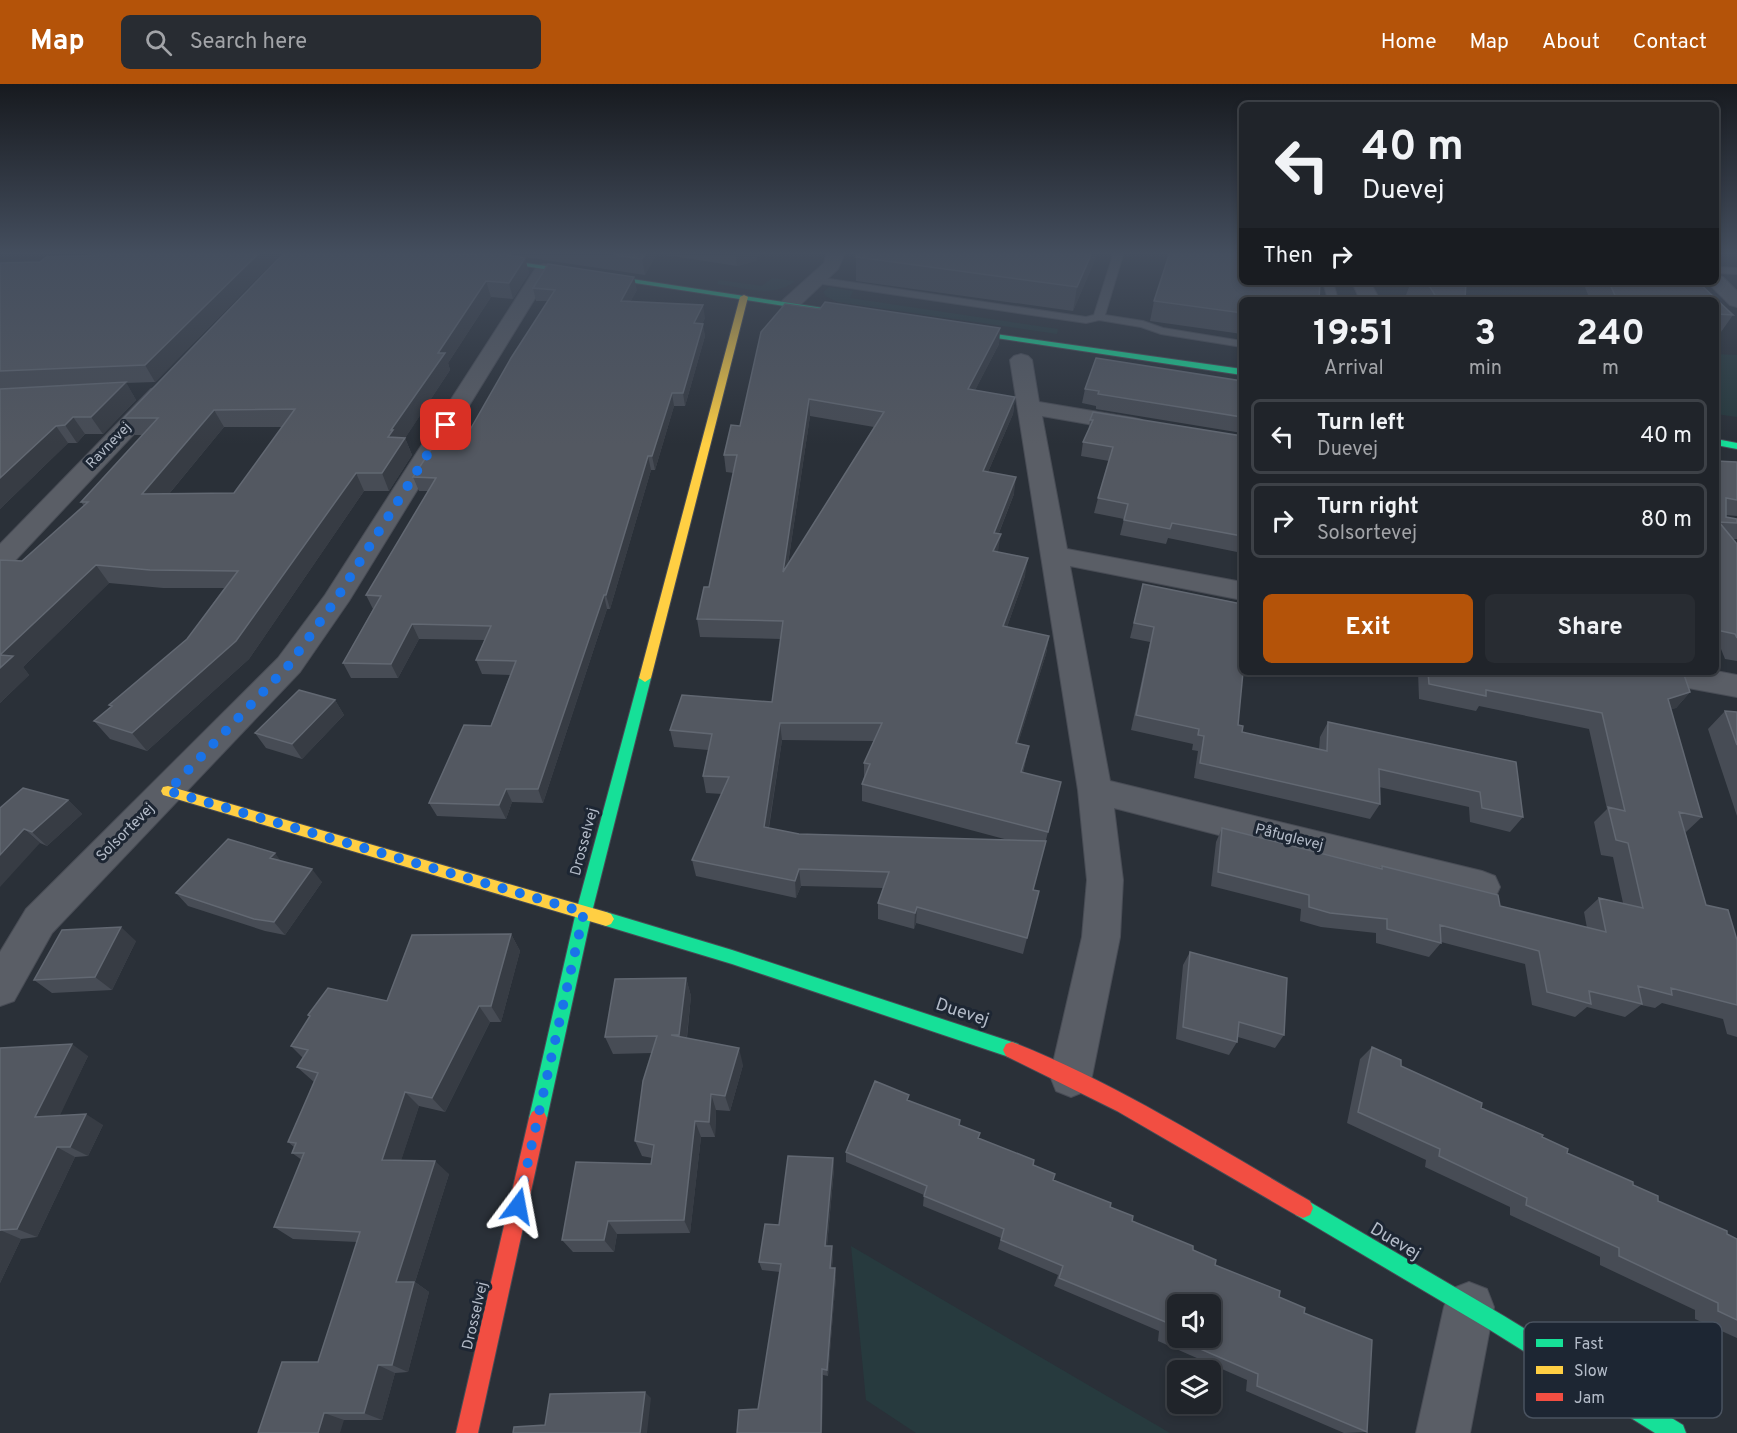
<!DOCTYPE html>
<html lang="en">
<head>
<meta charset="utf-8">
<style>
  :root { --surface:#20242a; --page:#282c32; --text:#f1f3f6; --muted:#a2a4a8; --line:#3d4147; --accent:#b45309 }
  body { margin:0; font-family:Overpass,sans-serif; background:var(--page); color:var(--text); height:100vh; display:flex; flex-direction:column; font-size:22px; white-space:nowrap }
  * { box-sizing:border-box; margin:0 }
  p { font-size:20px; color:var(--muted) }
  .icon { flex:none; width:33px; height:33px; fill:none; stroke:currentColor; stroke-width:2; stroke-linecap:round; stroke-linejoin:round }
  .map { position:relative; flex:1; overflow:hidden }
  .drawer { position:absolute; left:1239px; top:213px; width:480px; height:378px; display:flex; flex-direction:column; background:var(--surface); border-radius:9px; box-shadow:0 3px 9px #0003,0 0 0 2px var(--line) }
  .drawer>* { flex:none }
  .guide { position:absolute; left:1239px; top:18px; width:480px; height:183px; border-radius:9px; box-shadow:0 3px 9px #0003,0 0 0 2px var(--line); background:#20242a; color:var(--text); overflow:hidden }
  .tools { position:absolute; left:1167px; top:1210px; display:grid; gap:12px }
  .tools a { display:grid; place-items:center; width:54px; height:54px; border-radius:9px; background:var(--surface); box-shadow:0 3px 9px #0003,0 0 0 2px var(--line); font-size:30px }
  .pin { position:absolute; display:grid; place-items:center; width:51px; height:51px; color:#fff; margin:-26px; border-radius:12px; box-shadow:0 3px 9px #0006 }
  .me { position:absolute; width:66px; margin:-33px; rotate:13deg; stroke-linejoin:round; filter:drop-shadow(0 0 4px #0008) }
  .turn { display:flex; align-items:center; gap:21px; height:126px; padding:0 24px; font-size:27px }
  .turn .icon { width:78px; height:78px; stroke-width:2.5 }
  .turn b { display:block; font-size:42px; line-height:51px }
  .then { display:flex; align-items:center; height:57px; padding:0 24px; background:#0003; gap:12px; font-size:22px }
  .eta { display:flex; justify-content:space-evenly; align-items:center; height:102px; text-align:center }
  .eta b { font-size:36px; font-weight:700; line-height:42px }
  .primary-button { display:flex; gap:12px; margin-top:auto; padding:12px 24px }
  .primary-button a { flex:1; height:69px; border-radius:9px; background:var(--accent); color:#fff; font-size:24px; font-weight:700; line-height:69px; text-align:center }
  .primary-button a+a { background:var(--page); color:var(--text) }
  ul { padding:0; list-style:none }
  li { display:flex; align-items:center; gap:18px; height:75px; margin:0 12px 9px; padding:0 12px; border:3px solid var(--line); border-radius:9px }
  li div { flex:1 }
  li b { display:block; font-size:22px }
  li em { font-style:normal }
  header { display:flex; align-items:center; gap:36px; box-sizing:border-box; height:84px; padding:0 30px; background:var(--accent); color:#fff }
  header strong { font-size:28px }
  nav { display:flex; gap:33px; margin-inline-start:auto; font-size:21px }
  .search { width:420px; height:54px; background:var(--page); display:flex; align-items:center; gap:15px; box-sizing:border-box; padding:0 21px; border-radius:9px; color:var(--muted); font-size:22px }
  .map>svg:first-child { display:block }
</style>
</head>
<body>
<header>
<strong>Map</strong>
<div class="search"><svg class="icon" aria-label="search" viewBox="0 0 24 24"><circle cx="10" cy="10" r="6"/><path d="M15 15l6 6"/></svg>Search here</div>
<nav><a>Home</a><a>Map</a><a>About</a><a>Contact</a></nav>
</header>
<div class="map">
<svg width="1737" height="1349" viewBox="0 0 1737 1349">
  <rect width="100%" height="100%" fill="#2a3038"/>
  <path fill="#273a3e" d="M772,194L795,197C774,215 742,203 717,200L719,196L762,202Z
    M829,203L853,207L850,214L1058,245L1057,250L838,218L827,213L823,208Z
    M1716,270L1737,271V333L1716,330Z
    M851,1162L1170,1349H916L866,1316Z"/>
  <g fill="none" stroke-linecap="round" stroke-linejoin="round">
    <defs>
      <path id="lane" d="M1113,171H1123L1105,231L1143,237L1163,244L1242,257V263L1161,250L1141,243L1099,236L1086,239L816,199L811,196L816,193L1086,233L1094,231Z
        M1716,183L1737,184V190L1716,189Z
        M1323,198H1333L1338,216H1328Z"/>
      <path id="street" d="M826,171H844L838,185L797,224H783L780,220L783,216L824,179Z
        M544,180L550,181L553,185L349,517L300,588L52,849L14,917L0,922V868L26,825L278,574L325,511L535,185L538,181Z
        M1716,191L1723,193L1737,207V223L1730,221L1707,198H1716Z
        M1352,198H1370L1380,216H1360Z
        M1021,270L1028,272L1032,276L1039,318L1134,334L1142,336L1145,341L1142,346L1134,348L1042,332L1067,465L1242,498V516L1070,482L1110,697L1482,787L1495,792L1500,803L1495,814L1482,819L1114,724L1123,796L1120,853L1092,992L1086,1007L1071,1013L1056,1007L1050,992L1082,853L1087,796L1078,706L1010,276L1014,272Z
        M159,303L167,305L170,310L167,315L10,482L0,484V460L151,305Z
        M1716,587L1737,591V613L1661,599L1650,595L1646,588Z
        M1469,1198L1487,1205L1494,1223L1470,1349H1416L1444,1223L1451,1205Z"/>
      <path id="fast" d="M453,171H473L863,230L867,232L863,234Z
        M953,244L1242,285V291L956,248L952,246Z
        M1716,355L1737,359V365L1716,361Z
        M645,590L651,594L592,828L547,1034L544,1040L538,1043L532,1040L529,1034L576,828L639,594Z
        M606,828L732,866L1012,958L1018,960L1021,966L1018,972L1012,974L732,880L606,842L601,840L598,835L601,830Z
        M1303,1114L1504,1232L1683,1341L1686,1349H1655L1490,1246L1296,1131L1293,1124L1296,1117Z"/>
      <path id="slow" d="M744,211L748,213L651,594L645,598L639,594L740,213Z
        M168,702L606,828L611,830L614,835L611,840L606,842L163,711L161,707L163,703Z"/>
      <path id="jam" d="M1012,958C1116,999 1213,1061 1310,1117L1313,1124L1310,1131L1303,1134L1296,1131L1117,1027L1006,972L1003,966L1006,960Z
        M538,1025L544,1028L547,1034L478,1349H456L529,1034L532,1028Z"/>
    </defs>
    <use href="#lane" stroke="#484c55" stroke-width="2"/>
    <use href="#street" stroke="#484c55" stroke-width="2"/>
    <use href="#fast" stroke="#484c55" stroke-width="2"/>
    <use href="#slow" stroke="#484c55" stroke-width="2"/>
    <use href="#jam" stroke="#484c55" stroke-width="2"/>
    <use href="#lane" fill="#5a5e66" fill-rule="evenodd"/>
    <use href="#street" fill="#5a5e66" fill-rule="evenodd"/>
    <use href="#fast" fill="#16e098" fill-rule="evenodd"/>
    <use href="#slow" fill="#ffcf43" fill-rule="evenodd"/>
    <use href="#jam" fill="#f24e42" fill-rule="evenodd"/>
  </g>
  <path fill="#474c55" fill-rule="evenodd" d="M64,171H280L155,298L126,299L136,316L103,350H85L77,359H68L0,425V179L40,178L65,173Z
    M511,171H656L645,191Z
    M666,171H758L756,177L737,182Z
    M857,171H1097L1073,227L856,197V173Z
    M525,174L529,189L513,215L491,213L448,279L450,286L405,354L412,371L389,407H364L249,575L147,667L110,655L94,637L111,623L109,621L187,555L224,504H163L109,499L23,583L29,591L0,619V476L22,477L84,422L81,418L143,351H135L124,334ZM224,343H283L234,409L169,410Z
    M1411,198H1466L1465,215L1464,216H1404Z
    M1583,198H1698L1733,231L1716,255V216H1590Z
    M533,204L637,206L630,218L705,234L702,240L705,252L685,322H674L655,386H651L610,525H607L543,719L512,718L506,735L437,732L429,719L491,642L510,591L482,590L476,576L485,556L419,555L398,594H351L343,579L373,525L366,511L428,407H419L413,393L463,358L547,217H536Z
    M1242,216V250L1150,237L1154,217Z
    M820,225L1000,244L999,260L975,306L1015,313L1013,330L988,388L1014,410L999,449L998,468L1025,492L1007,543L1049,552L1046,570L1018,659L1029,662L1023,689L1061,698L1033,806L1039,807L1023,870L916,839L914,845L878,835V819L883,804L801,802L796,814L696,792L692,776L722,710L706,709L703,692L708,666L674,663L670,646L772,618L781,555L700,553L697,535L709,503L734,389L726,388L724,371L740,342ZM810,332L874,343L788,480ZM782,656L874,657L864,679V693L862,700V717L1008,756L799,750L769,744Z
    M1242,297V349L1096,325V322L1082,319L1085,305Z
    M1090,336L1242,352V469L1168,454L1166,460L1120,451L1124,435L1094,429L1098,414L1109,377L1081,372L1083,358L1088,348Z
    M1716,377L1737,378V432L1726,431V433L1737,435V455H1733L1737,460V577L1725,575L1721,565L1716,564Z
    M1143,500L1239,519L1242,510V588L1238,641L1242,648L1319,665L1320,653L1328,638L1516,678L1523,733L1510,748L1470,738L1469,723L1379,703L1380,720L1370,735L1194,694L1198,667L1192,666L1193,660L1131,646L1150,558L1130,554Z
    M1418,588H1683L1690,608L1676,624L1671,625L1702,733L1686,748L1685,747L1706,821L1737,856V953L1727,950L1723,935L1662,919L1655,924L1641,921L1625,933L1587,923L1575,933L1532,921L1525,880L1441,858V859L1429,873L1376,859V849L1321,843L1300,837L1301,825L1211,802L1216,758L1222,744L1380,784L1382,782L1500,822L1587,844L1584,828L1599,814L1623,819L1613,773L1601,771L1594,738L1607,725L1589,645L1479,622L1476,627L1419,615Z
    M335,616L344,631L302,675L266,664L255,649Z
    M1725,627L1737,628V732L1708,645Z
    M68,716L82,730L47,762L40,759L0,724Z
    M281,777L322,798L285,851L265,847L188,822L176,809Z
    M511,850L520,867L501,938H490L445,1028L419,1022L401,1076L449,1090L415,1198L429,1208L408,1288L395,1289L382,1336H344L258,1349L318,1278L357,1158L293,1155L274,1143L302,1076L292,1069L294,1063L288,1058L314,998L297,983L303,974L291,962L310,933L308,931L387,917Z
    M136,857L112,906L52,909L34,896Z
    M1190,868L1284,951L1275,964L1238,953L1237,958L1229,971L1176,955L1183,881Z
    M686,894L691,912L687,954L743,981L730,1027L716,1026L715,1053H701L690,1149L617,1150L614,1168H573L562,1156L651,1080L652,1074L642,1072L635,1057L652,969L613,970L605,953Z
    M1372,963L1401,982L1481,1024L1542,1053L1567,1069L1633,1101L1658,1117L1737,1155V1254L1695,1235V1226L1600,1181V1173L1510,1131V1123L1425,1083L1426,1076L1347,1039L1360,975Z
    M0,964L88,972L59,1032L103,1041L88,1072L75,1073L37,1153L21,1155L0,1199Z
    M908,1016L959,1041L980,1049L978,1054L1033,1081L1053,1096L1110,1123L1132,1137L1193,1166L1215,1181L1279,1213L1304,1229L1367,1348L1344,1349L1246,1307L1247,1296L1158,1257L1159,1247L1054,1202L1058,1191L998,1165L1001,1154L923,1122L924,1111L846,1078V1068Z
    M833,1074L834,1085L827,1162L833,1171L832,1184L836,1193L828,1292L823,1291L822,1349H737L758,1325L780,1188L762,1186L759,1178L779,1141Z"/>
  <path fill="#373c44" d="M257,171H280L155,298L145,281Z
    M645,171H656L645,191L642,175Z
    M736,171H758L756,177L737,182Z
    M1091,171H1097L1073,227L1077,203Z
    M525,174L529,189L513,215L509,199Z
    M634,193L637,206L623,230L621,217Z
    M486,197L491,213L448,279L450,286L400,362L405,354L412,371L389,407L382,389L388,353L391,346L438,269Z
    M703,221L705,234L696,252L694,239Z
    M703,240L705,252L685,322L683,309Z
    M1000,244L999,260L967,322L968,305Z
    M126,298L136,316L103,350L91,333Z
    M672,309L674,322L655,386L652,372Z
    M1015,313L1013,330L981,404L983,387Z
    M809,315L810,332L784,506L783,488Z
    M214,326L224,343L154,428L142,410Z
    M73,333L85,350L77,359L65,341Z
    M56,342L68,359L0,425V394Z
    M648,372L651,386L610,525L606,511Z
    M356,389L364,407L249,575L147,667L132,649Z
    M1016,393L1014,410L992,466L994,449Z
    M1001,450L998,467L991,485L993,467Z
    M1028,474L1025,492L1001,560L1003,542Z
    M96,481L109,499L23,583L29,591L0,619V571Z
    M604,511L607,525L543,719L538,705Z
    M412,540L419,555L398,594L391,580Z
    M1049,552L1046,570L1013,676L1016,659Z
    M1690,608L1676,624L1654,630L1668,615Z
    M335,616L344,631L302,675L292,660Z
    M780,639L782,656L766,760L764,743Z
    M1029,662L1025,679L1017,706L1021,688Z
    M506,705L512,718L506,735L499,721Z
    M68,716L82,730L47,762L32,748Z
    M24,745L40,759L0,803V771Z
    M275,769L285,783L270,774Z
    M312,785L322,798L285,851L274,838Z
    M799,785L801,802L796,814L795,797Z
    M917,823L916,839L914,845L915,829Z
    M121,843L136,857L112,906L95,893Z
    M511,850L520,867L501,938L491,922Z
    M686,894L691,912L685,968L679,951Z
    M479,922L490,938L445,1028L432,1014Z
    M72,960L88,972L54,1044L35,1033Z
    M739,964L743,981L730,1027L725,1012Z
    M405,1008L419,1022L397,1089L382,1076Z
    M711,1010L716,1026L715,1053L709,1038Z
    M86,1030L103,1041L88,1072L70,1063Z
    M695,1037L701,1053L690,1149L684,1136Z
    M57,1063L75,1073L37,1153L17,1145Z
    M833,1074L834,1085L826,1171L825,1162Z
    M435,1077L449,1090L415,1198L429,1208L408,1288L392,1281L396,1198Z
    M608,1137L617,1150L614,1168L604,1156Z
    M0,1146L21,1155L0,1199Z
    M832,1162L833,1171L831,1192L830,1184Z
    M835,1184L836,1193L828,1292L827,1286Z
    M378,1281L395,1289L382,1336L364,1329Z
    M822,1285L823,1291L822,1349H821Z
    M645,1308L651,1314L647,1349H640Z
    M324,1329L344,1336L340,1349H318Z"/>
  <path fill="#535861" stroke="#626872" stroke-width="1.5" fill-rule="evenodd" d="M106,171H257L145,281L0,287V179L40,178L46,173Z
    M282,171H509L525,174L509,199L486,197L438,269H445L391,346H393L388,353L405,354L382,389H356L236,557L132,649L94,637L112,622L109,621L187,555L238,487L150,486L96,481L0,571V476L22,477L88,418H81L158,334H124ZM295,325L234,409L142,410L214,326Z
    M614,171H645L642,175Z
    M857,171H1091L1077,203L856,173Z
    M1169,171H1242V198H1320L1319,216H1242V229L1154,217Z
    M548,180L634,193L621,217L703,221L694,239L703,240L683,309H672L652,372H648L606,511H604L538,705H506L499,721L429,719L464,641L491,642L516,577L476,576L491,542L412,540L391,580L343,579L381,512L366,511L436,394L413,393L436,358H463L511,274L555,206L533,204Z
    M1427,198H1466L1465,215L1436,213Z
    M1609,198H1698L1733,231L1716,230V216H1617Z
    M825,218L1000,244L968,305L1015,313L983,387L1016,393L994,449L1001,450L993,467L1028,474L1003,542L1049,552L1016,659L1029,662L1021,688L1061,698L1048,748L862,700L870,680L864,679L882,639H780L764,743L799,750L1046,757L1033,806L1039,807L1027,854L917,823L915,829L878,819L889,788L799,785L795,797L692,776L729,693L703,692L712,650L670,646L682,611L772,618L783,537L697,535L704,503H709L737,371H724L731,341L740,342L761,248L785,220L820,225ZM809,315L884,328L783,488Z
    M1096,274L1242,297V333L1098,310L1099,307L1085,305Z
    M126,298L91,333H73L65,341L56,342L0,394V305Z
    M1093,328L1242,352V452L1172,439L1170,445L1124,436L1128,420L1098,414L1113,363L1083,358L1093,336H1090Z
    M1716,377L1737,378V416L1726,414V433L1737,435V439L1719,438L1737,460V554L1735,550L1716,546Z
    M1143,500L1242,520V588H1243L1238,641L1243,642L1242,648L1327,667L1328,638L1516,678L1523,733L1482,724L1480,708L1379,685L1380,720L1200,679L1204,652L1198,651L1199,645L1136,631L1154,543L1134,539Z
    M0,571L13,572L0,584Z
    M1428,588H1683L1690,608L1668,615L1702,733L1679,728L1706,821L1728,826L1737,856V921L1671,904L1672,911L1638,902L1642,920L1589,907L1591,920L1547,908L1539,867L1440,841L1441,859L1387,845V835L1330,829L1309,823V811L1218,788L1222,744L1382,785V782L1498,811L1500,822L1606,848L1599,814L1643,824L1628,759L1616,756L1608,723L1625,727L1602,629L1486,606V612L1429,600Z
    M299,606L335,616L292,660L255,649Z
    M1725,627L1737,628V661Z
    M23,704L68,716L32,748L24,745L0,771V724Z
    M228,755L275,769L270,774L312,785L274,838L254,835L176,809Z
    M121,843L95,893L34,896L62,846Z
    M511,850L491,922H479L432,1014L405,1008L382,1076L435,1077L396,1198H414L392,1281H378L364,1329H324L318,1349H258L282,1278H318L360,1148L274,1143L304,1069H292L296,1059L288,1058L318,989L297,983L308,966L291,962L310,932L308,931L328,904L387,917L412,851Z
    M1190,868L1287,894L1284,951L1239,938L1237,958L1183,943Z
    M686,894L679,951H671L739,964L725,1012L711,1010L709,1038L695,1037L684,1136L608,1137L604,1156H562L576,1078L651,1080L654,1061L635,1057L643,997L657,952L605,953L615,895Z
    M72,960L35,1033L86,1030L70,1063H57L17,1145L0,1146V1147V964Z
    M1372,963L1401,976V982L1482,1019L1481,1024L1543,1051L1542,1053L1568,1065L1567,1069L1633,1098V1101L1658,1112V1117L1727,1147V1150L1737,1155V1236L1718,1227V1219L1619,1172V1164L1526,1121L1527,1114L1439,1072L1440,1065L1358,1028Z
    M875,997L909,1011L907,1016L960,1036L959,1041L980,1049L978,1054L1034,1076L1033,1081L1055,1090L1053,1096L1111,1119L1110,1123L1133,1132L1132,1137L1193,1162V1166L1216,1176L1215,1181L1280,1207L1279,1213L1305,1224L1304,1229L1372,1256L1367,1348L1257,1302L1258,1290L1166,1250L1168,1239L1059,1194L1063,1182L1001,1156L1004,1145L924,1112L927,1102L846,1068ZM1178,1221H1210V1254H1178Z
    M788,1072L833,1074L825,1162H832L830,1184H835L827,1286L822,1285L821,1349H737L739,1326L758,1325L781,1180L759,1178L765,1140L779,1141Z
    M645,1308L640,1349H513L514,1343L545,1341L550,1310Z"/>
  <linearGradient id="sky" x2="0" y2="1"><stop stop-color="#171a1f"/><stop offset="0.47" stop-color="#444e5e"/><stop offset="1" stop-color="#444e5e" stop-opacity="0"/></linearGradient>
  <rect width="1737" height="360" fill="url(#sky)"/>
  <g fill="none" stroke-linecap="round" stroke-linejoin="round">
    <path stroke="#1a73e8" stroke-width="10" stroke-dasharray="0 18" d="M446,341L335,517L289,581L168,707L584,828L518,1122"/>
  </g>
  <g text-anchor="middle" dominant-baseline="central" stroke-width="6" stroke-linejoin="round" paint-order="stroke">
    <g font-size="14" fill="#b4bcc9" stroke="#1d2633">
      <text transform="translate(109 362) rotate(-46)">Ravnevej</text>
    </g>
    <g font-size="15" fill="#b4bcc9" stroke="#1d2633">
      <text transform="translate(126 749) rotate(-45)">Solsortevej</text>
      <text transform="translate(1289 754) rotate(14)">Påfuglevej</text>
      <text transform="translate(585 758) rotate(-75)">Drosselvej</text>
      <text transform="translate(476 1232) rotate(-77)">Drosselvej</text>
    </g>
    <g font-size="18" fill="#b4bcc9" stroke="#1d2633">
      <text transform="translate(962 929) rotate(18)">Duevej</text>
      <text transform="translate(1395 1158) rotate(31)">Duevej</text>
    </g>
  </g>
  <rect x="1524" y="1238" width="198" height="96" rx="9" fill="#1d2633" stroke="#4a5360" stroke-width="1.5"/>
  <rect x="1536" y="1255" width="27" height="8" fill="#16e098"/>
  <rect x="1536" y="1282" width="27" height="8" fill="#ffcf43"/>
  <rect x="1536" y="1309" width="27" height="8" fill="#f24e42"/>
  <g font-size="16" fill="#b4bcc9">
    <text x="1574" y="1265">Fast</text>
    <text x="1574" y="1292">Slow</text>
    <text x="1574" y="1319">Jam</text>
  </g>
</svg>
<div class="tools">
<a><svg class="icon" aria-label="sound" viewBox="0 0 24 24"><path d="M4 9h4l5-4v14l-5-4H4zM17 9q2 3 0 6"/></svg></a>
<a><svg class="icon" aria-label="layers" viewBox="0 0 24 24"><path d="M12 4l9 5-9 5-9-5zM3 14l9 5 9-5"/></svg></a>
</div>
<div class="pin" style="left:446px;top:341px;background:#d93025"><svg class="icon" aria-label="arrive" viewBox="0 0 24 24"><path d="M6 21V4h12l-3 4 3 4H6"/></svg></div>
<svg class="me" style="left:518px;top:1122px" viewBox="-20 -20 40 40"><path d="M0-17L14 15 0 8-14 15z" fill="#1a73e8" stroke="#fff" stroke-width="4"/></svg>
<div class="guide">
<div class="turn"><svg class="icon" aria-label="left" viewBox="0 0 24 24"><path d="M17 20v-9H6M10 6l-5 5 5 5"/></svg><div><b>40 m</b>Duevej</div></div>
<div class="then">Then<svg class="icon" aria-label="right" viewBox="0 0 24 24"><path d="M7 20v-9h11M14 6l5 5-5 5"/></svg></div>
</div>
<section class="drawer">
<div class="eta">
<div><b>19:51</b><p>Arrival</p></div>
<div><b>3</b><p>min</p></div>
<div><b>240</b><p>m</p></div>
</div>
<ul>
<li><svg class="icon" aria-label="left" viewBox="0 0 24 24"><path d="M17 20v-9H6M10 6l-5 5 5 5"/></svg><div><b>Turn left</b><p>Duevej</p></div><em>40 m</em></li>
<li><svg class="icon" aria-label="right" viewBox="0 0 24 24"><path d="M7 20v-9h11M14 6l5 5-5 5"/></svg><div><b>Turn right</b><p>Solsortevej</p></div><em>80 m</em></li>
</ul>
<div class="primary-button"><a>Exit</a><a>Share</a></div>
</section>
</div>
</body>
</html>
